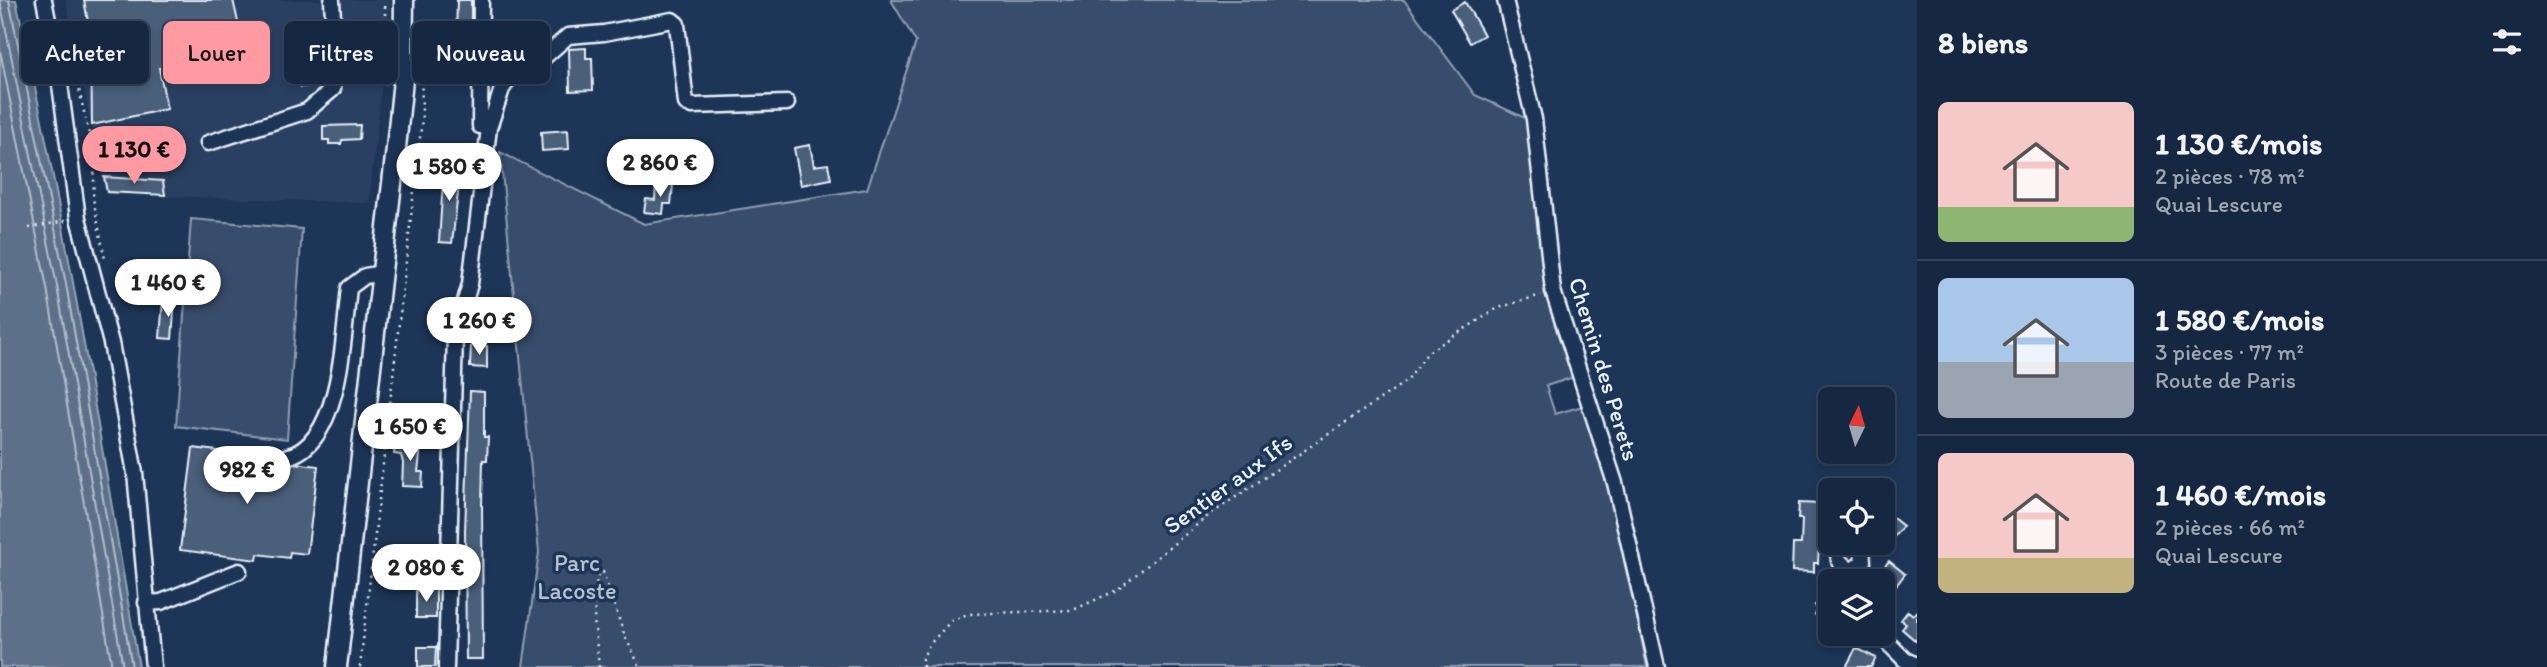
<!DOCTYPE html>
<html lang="fr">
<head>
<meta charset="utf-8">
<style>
	:root { --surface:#162841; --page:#1f3048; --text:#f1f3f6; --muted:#9ea6b1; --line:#35445a; --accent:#ff9aa2 }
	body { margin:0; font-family:Itim,sans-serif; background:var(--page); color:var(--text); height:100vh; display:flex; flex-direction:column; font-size:26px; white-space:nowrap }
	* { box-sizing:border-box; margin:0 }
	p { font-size:23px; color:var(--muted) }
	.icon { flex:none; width:38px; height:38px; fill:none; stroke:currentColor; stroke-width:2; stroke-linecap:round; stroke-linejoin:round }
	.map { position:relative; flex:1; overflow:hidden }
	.panel { display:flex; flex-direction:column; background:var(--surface); width:630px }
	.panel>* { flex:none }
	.top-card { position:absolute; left:21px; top:21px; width:665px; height:63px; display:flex; gap:14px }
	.needle { width:46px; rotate:5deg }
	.buttons { position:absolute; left:1818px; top:387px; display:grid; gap:14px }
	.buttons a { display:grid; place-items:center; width:77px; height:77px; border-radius:10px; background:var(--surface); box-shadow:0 4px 10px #0003,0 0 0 2px var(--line); font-size:35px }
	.price { position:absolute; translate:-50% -60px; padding:0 16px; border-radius:24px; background:#fff; color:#222; font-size:23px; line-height:46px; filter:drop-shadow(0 2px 4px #0008) }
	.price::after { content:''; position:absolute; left:50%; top:42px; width:21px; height:16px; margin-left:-10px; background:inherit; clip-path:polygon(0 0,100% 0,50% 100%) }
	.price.on { background:var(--accent); color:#111 }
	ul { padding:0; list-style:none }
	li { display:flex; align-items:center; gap:21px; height:175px; padding:0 21px }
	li+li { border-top:2px solid var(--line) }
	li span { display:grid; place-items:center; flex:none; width:196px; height:140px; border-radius:10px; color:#555 }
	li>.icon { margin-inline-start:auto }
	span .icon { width:84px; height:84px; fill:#fffc; stroke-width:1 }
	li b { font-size:30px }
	h2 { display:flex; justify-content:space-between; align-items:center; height:84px; padding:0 21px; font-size:30px }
	.tag { padding:0 24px; border-radius:10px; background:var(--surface); box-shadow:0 4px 10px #0003,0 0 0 2px var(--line); font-size:24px; line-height:63px }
	.tag.on { background:var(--accent); color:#111 }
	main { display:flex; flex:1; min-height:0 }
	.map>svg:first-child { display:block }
	.built { fill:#2a4162 }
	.green { fill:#374d6c; stroke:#909fb2; stroke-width:2 }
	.water { fill:#5d7089; stroke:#95a4b5; stroke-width:2 }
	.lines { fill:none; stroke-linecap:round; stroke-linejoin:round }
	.shore { stroke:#b0bdcc; stroke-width:2 }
	.building { fill:#495e7a; stroke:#e8f1f8; stroke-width:2 }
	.minor-casing { stroke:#e8f1f8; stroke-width:19 }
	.major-casing { stroke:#e8f1f8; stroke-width:23 }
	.path { stroke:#e8f1f8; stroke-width:2.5; stroke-dasharray:2 5; stroke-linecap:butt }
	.minor { stroke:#1d3557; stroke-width:14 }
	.major { stroke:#1d3557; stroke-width:18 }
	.labels { text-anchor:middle; stroke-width:7; stroke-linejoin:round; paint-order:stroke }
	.street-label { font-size:24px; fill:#e8f1f8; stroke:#1d3557 }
	.park-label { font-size:24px; fill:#b3c0ce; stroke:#1d3557 }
</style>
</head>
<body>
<main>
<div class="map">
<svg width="1917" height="667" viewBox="0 0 1917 667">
	<rect width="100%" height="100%" fill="#1d3557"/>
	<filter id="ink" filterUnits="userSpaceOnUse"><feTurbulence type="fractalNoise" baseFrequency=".0143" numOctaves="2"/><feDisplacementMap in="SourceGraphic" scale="14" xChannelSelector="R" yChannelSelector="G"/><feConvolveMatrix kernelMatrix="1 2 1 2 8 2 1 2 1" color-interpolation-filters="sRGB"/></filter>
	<g filter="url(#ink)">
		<!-- built -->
		<path class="built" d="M66 0H391L369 203 105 194Z"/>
		<!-- green -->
		<path class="green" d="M891 0H1404L1475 95 1536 123 1554 290 1577 376 1546 386 1555 414 1586 405 1612 492 1647 667H523L539 552 500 152 644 224 867 189 916 42Z
			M191 219 302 229 287 439 176 426Z"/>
		<!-- water -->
		<path class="water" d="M0 0H16C66 220 101 444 139 667H0Z"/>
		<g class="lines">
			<!-- shore -->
			<path class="shore" d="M0 0 57 286 123 667
				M9 0 66 284 132 667
				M0 50 47 288 112 667"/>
		</g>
		<!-- building -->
		<path class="building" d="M84 0H233L239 26 220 30 225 54 159 68 167 109 92 125 91 38Z
			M457 0H471V77L451 76 453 38H456Z
			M1465 2 1484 35 1470 43 1451 10Z
			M315 20 323 84 301 87 294 23Z
			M516 25 528 36 490 77V54Z
			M586 48V58H592L593 90 570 91 569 49Z
			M360 125 359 139 342 140 341 144H329V140H323V126Z
			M568 130 569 149 542 151 541 132Z
			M810 145 814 166 828 164 831 179 801 185 794 148Z
			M444 166 461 168 452 243 439 242Z
			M104 177 163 181 165 195 107 192Z
			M656 183 673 185 671 204H664L663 214 644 212 646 199 655 200Z
			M163 298 175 299 172 339 160 338Z
			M471 345 487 346V368L470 367Z
			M470 391 484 392V437H488L487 460H483L482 505 483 659H466L465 531Z
			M403 440 421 446 418 472H423L422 487 402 486 403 463 401 455 394 454 395 441Z
			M193 448 267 457 269 464 274 467 294 463 318 466 307 554 290 552 289 558 258 554 257 560 180 550Z
			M1799 503 1821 504 1818 563H1814V572L1792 571 1793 544H1801L1802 519H1798Z
			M1883 510 1903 526 1883 550Z
			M1889 561 1905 574 1895 587 1892 584 1883 595V581H1873Z
			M416 589H436V618H416Z
			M1830 598V636L1815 614 1818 611 1815 605Z
			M1908 611 1913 615 1917 611V642L1902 629 1906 624 1901 620Z
			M418 647H436L435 667H418Z
			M1856 648 1876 658 1871 667H1846Z"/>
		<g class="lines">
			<!-- minor casing -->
			<g class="minor-casing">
				<path id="minor" d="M44 0 58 70 78 218 111 343 135 473 153 667
					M481 0 480 126 489 128 502 89 515 71 541 60 568 36 604 33 672 20 677 24 686 103 692 106 787 103
					M1505 0 1534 119 1553 291 1615 483 1657 667
					M208 143 307 111 333 89 335 56 332 0
					M276 458C342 458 343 334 349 288L365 276 382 273
					M1836 542 1839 561 1851 571
					M1851 571 1863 562 1862 548 1856 542
					M146 603 161 602 239 571
					M1879 634 1905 660 1917 665
					M446 667 455 335 470 284 489 128"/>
			</g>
			<!-- major casing -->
			<g class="major-casing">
				<path id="major" d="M337 667 396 148 403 80 404 0"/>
			</g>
			<!-- path -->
			<path class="path" d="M64 22 95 161 93 198 105 259
				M385 85V1
				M29 228 65 221
				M360 667 422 120 421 38
				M599 667 594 619 597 577 603 572 624 634 640 667
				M923 667 922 659 929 645 951 621 968 614 1073 610 1117 590 1208 516 1408 380 1428 352 1498 308 1541 295"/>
			<!-- minor -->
			<use href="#minor" class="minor"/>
			<!-- major -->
			<use href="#major" class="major"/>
		</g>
	</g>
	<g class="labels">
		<!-- street labels -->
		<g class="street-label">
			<text transform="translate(1604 369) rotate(73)" y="8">Chemin des Perets</text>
			<text transform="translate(1228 484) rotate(-36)" y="8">Sentier aux Ifs</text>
		</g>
		<!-- park labels -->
		<g class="park-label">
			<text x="577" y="571">Parc<tspan x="577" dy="28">Lacoste</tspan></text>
		</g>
	</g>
</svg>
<div class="buttons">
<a><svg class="needle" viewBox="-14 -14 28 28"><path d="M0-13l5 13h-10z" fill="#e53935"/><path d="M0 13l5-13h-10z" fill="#9ea6b1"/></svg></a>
<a><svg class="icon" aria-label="locate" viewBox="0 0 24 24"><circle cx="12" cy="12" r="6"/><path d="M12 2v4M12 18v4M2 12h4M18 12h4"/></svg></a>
<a><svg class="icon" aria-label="layers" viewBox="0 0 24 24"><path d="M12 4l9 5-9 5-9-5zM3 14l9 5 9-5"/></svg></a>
</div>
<b class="price on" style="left:134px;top:186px">1 130 €</b>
<b class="price" style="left:660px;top:199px">2 860 €</b>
<b class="price" style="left:449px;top:203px">1 580 €</b>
<b class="price" style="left:168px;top:319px">1 460 €</b>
<b class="price" style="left:479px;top:357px">1 260 €</b>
<b class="price" style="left:410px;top:463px">1 650 €</b>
<b class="price" style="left:247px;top:506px">982 €</b>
<b class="price" style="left:426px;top:604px">2 080 €</b>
<div class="top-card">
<a class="tag">Acheter</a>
<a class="tag on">Louer</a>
<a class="tag">Filtres</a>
<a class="tag">Nouveau</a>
</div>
</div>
<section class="panel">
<h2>8 biens<svg class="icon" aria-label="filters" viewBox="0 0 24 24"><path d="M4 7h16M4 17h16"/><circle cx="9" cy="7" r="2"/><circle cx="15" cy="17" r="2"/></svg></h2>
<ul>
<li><span style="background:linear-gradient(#f6c9c9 75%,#8fb573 0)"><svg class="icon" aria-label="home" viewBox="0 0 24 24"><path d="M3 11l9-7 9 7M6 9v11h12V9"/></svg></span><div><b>1 130 €/mois</b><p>2 pièces · 78 m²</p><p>Quai Lescure</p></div></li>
<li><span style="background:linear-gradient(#a9c7e8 60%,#9aa5b1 0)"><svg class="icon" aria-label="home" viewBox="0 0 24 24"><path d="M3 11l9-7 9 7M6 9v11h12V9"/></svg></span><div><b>1 580 €/mois</b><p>3 pièces · 77 m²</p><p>Route de Paris</p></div></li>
<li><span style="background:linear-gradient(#f6c9c9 75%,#c2b280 0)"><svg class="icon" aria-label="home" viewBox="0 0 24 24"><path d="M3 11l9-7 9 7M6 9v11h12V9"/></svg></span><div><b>1 460 €/mois</b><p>2 pièces · 66 m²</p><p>Quai Lescure</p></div></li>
</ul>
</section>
</main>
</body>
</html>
